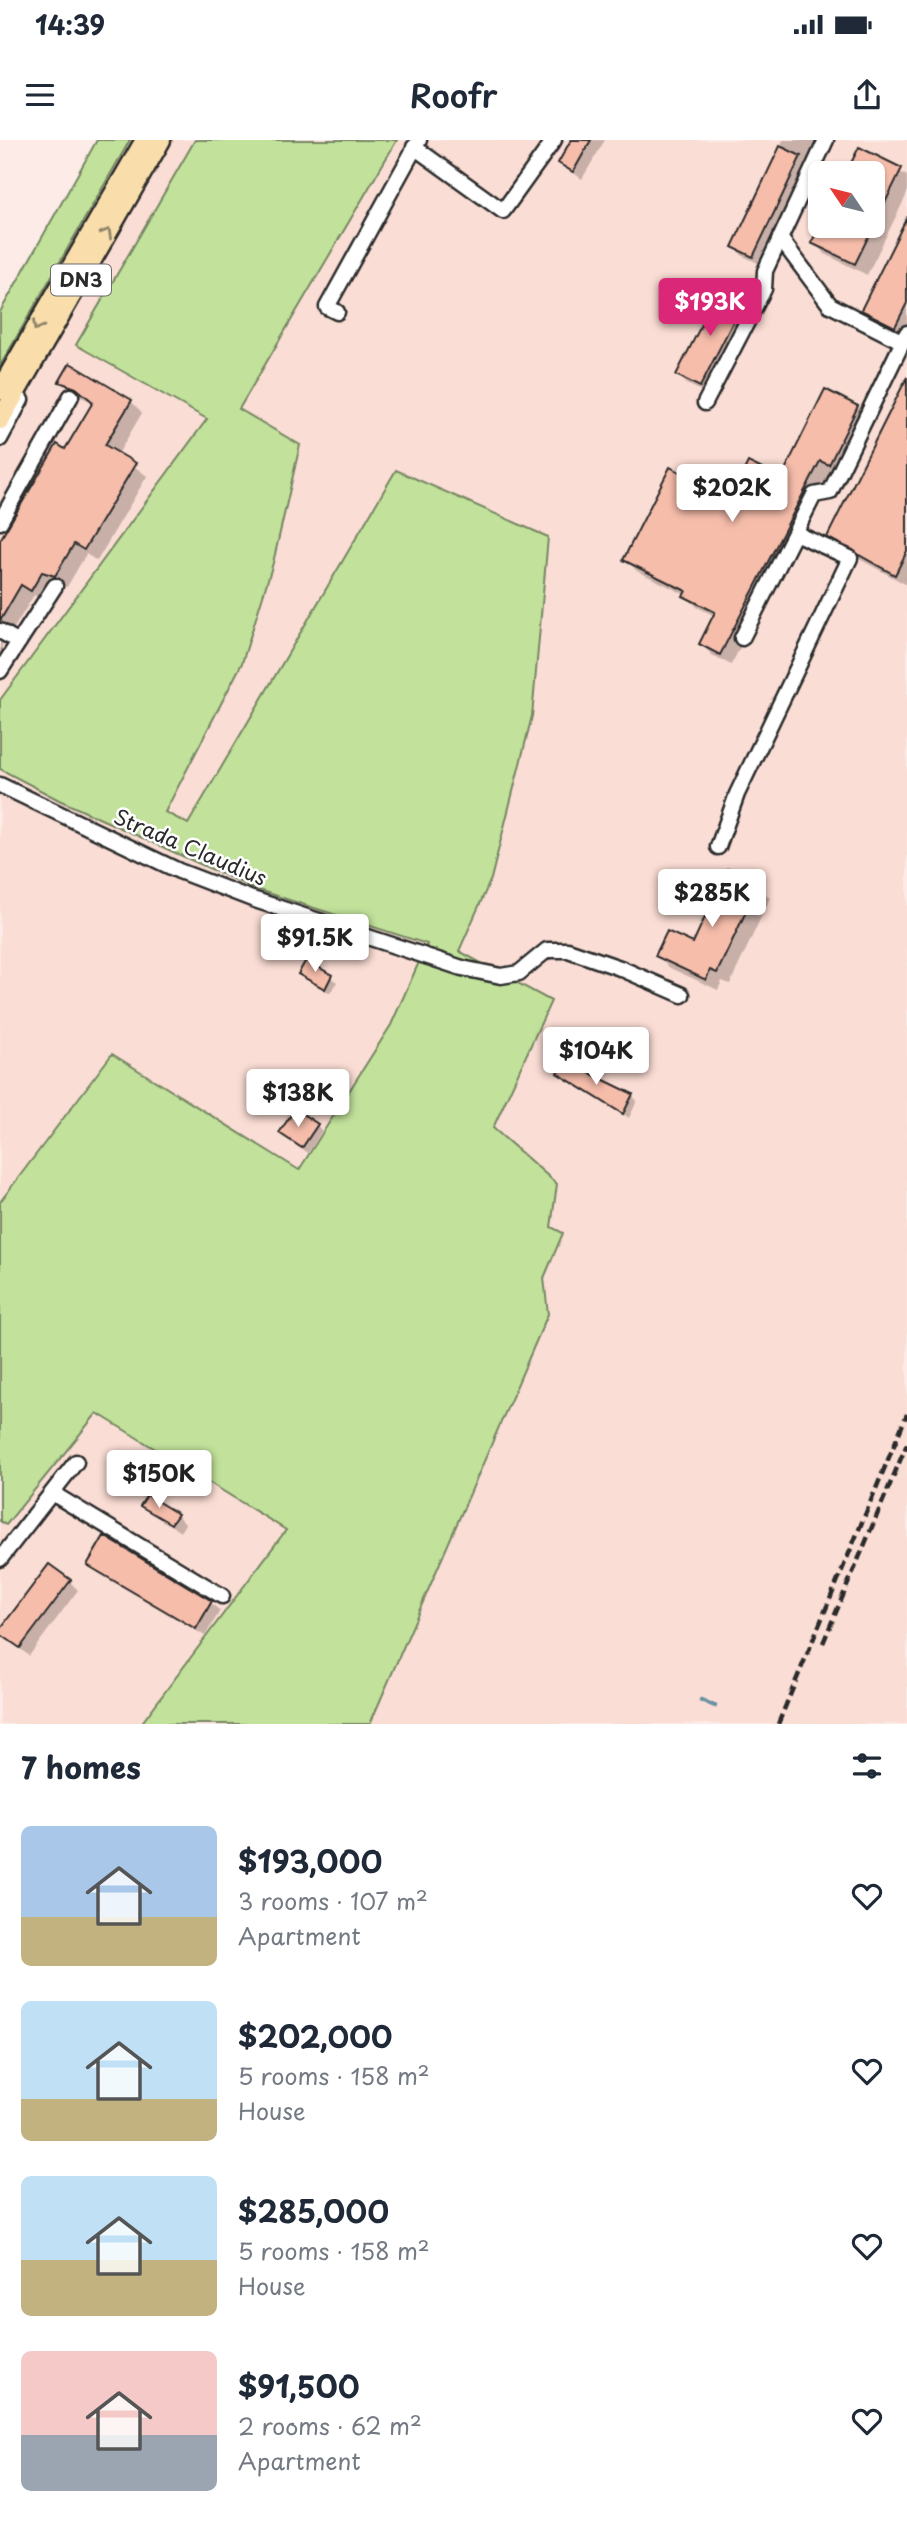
<!DOCTYPE html>
<html lang="en">
<head>
<meta charset="utf-8">
<style>
	:root { --surface:#fff; --page:#f6f6f7; --text:#1f2937; --muted:#747a83; --accent:#db2777 }
	body { margin:0; font-family:"Playpen Sans",sans-serif; background:var(--page); color:var(--text); height:100vh; display:flex; flex-direction:column; font-size:26px; white-space:nowrap }
	* { box-sizing:border-box; margin:0 }
	p { font-size:23px; color:var(--muted) }
	.icon { flex:none; width:38px; height:38px; fill:none; stroke:currentColor; stroke-width:2; stroke-linecap:round; stroke-linejoin:round }
	.map { position:relative; height:1584px; overflow:hidden }
	.sheet { display:flex; flex-direction:column; background:var(--surface); flex:1 }
	.sheet>* { flex:none }
	.needle { width:46px; rotate:305deg }
	.buttons { position:absolute; left:808px; top:21px; display:grid; gap:14px }
	.buttons a { display:grid; place-items:center; width:77px; height:77px; border-radius:10px; background:var(--surface); box-shadow:0 2px 5px #0004; font-size:35px }
	.price { position:absolute; translate:-50% -60px; padding:0 16px; border-radius:7px; background:#fff; color:#222; font-size:23px; line-height:46px; filter:drop-shadow(0 2px 4px #0008) }
	.price::after { content:''; position:absolute; left:50%; top:42px; width:21px; height:16px; margin-left:-10px; background:inherit; clip-path:polygon(0 0,100% 0,50% 100%) }
	.price.current { background:var(--accent); color:#fff }
	ul { padding:0; list-style:none }
	li { display:flex; align-items:center; gap:21px; height:175px; padding:0 21px }
	li span { display:grid; place-items:center; flex:none; width:196px; height:140px; border-radius:10px; color:#555 }
	li>.icon { margin-inline-start:auto }
	span .icon { width:84px; height:84px; fill:#fffc; stroke-width:1 }
	li b { font-size:30px }
	h2 { display:flex; justify-content:space-between; align-items:center; height:84px; padding:0 21px; font-size:30px }
	.status { display:flex; justify-content:space-between; align-items:center; height:49px; padding:0 35px; background:var(--surface); direction:ltr }
	.status svg { height:19px; fill:currentColor }
	header { display:flex; justify-content:space-between; align-items:center; height:91px; padding:0 21px; background:var(--surface); font-size:32px; font-weight:600 }
	.map>svg:first-child { display:block }
	.built { fill:#faddd4; fill-rule:evenodd }
	.green { fill:#c2e29b; stroke:#768663; stroke-width:2 }
	.shadow { fill:#0003 }
	.lines { fill:none; stroke-linecap:round; stroke-linejoin:round }
	.stream { stroke:#6b92a5; stroke-width:4.5 }
	.building { fill:#f6bdab; stroke:#2b2b2b; stroke-width:2 }
	.minor-casing { stroke:#2b2b2b; stroke-width:19 }
	.major-casing { stroke:#2b2b2b; stroke-width:23 }
	.minor { stroke:#fff; stroke-width:14 }
	.major { stroke:#f9deab; stroke-width:18 }
	.rail { stroke:#2b2b2b; stroke-width:4.5; stroke-dasharray:10 5; stroke-linecap:butt }
	.oneway { stroke:#92846b }
	.labels { text-anchor:middle; stroke-width:5; stroke-linejoin:round; paint-order:stroke }
	.shield { fill:#fff; stroke:#6b6b6b; stroke-width:2 }
	.shield-label { font-size:19px; font-weight:bold; fill:#2b2b2b }
	.street-label { font-size:21px; fill:#2b2b2b; stroke:#fff }
</style>
</head>
<body>
<div class="status"><b>14:39</b><svg viewBox="0 0 49 12"><path d="M0 12V9h3v3zM5 12V6h3v6zM10 12V3h3v9zM15 12V0h3v12zM26 1h20v11H26zM47 4h2v5h-2z"/></svg></div>
<header><svg class="icon" aria-label="menu" viewBox="0 0 24 24"><path d="M4 6h16M4 12h16M4 18h16"/></svg>Roofr<svg class="icon" aria-label="share" viewBox="0 0 24 24"><path d="M12 15V3M7 8l5-5 5 5M5 13v7h14v-7"/></svg></header>
<div class="map">
<svg width="907" height="1584" viewBox="0 0 907 1584">
	<rect width="100%" height="100%" fill="#fcebe6"/>
	<filter id="ink" filterUnits="userSpaceOnUse"><feTurbulence type="fractalNoise" baseFrequency=".0143" numOctaves="2"/><feDisplacementMap in="SourceGraphic" scale="14" xChannelSelector="R" yChannelSelector="G"/><feConvolveMatrix kernelMatrix="1 2 1 2 8 2 1 2 1" color-interpolation-filters="sRGB"/></filter>
	<g filter="url(#ink)">
		<!-- built -->
		<path class="built" d="M130 0H907V1584H0V629L59 660 255 749 396 330 187 685 165 672 242 523 207 279 0 560V227ZM821 33H873V86H821Z"/>
		<!-- green -->
		<path class="green" d="M97 0H130L0 226V172Z
			M195 0H397L239 269 300 305 273 423 242 523 165 672 188 684 396 330 548 397 532 576 491 739 459 811 551 861 493 988 557 1044 551 1087 563 1093 544 1138 548 1174 370 1584H141L286 1390 97 1273 6 1385 0 1381V1062L112 914 299 1030 391 885 427 804 255 749 59 660 0 629V560L207 279 76 205Z"/>
		<!-- shadow -->
		<path class="shadow" d="M573 0H605L582 39 560 23Z
			M783 0H819L762 125 743 116 734 107Z
			M860 9 907 36V54L867 135 825 114 813 102 822 86H873V33H848Z
			M907 81V198L875 181 863 169Z
			M742 163 751 172 709 255 687 244 678 235Z
			M61 241 131 261 142 273 118 314 147 336 97 421 86 414 67 447 54 443 43 461 34 455 11 493 2 499V508L8 514 0 528V403L65 312 94 263 73 253Z
			M907 241V445L841 409 829 397Z
			M857 267 868 278 840 335 831 331 731 525 712 515 701 504 715 476 697 467 686 455 637 431 625 419 732 360 781 340Z
			M758 746 770 758 730 844 722 841 718 850 670 828 658 816 694 805Z
			M307 822 337 842 330 853 300 834Z
			M559 932 632 955 637 961 629 978Z
			M317 985 322 991 308 1013 281 993Z
			M143 1365 177 1375 185 1384 180 1392Z
			M90 1424 211 1463 220 1471 205 1496 98 1433Z
			M69 1441 78 1450 29 1516 0 1492Z"/>
		<g class="lines">
			<!-- stream -->
			<path class="stream" d="M701 1560 715 1566"/>
		</g>
		<!-- building -->
		<path class="building" d="M571 0H591L573 32 558 23Z
			M780 6 801 16 753 117 732 107Z
			M859 7 902 28 855 124 811 103 820 86H873V33H846Z
			M907 77V163L895 187 861 170Z
			M719 150 743 162 700 247 676 235Z
			M70 223 132 260 105 305 136 323 84 410 74 404 55 436 42 432 31 451 21 445 0 481V400L57 304 65 309 93 262 76 248 59 242Z
			M907 237V411L895 435 827 397Z
			M825 249 858 266 829 325 820 321 720 515 699 504 715 472 683 456 686 451 623 420 670 327 731 357 748 322 781 338Z
			M727 729 759 744 717 833 710 830 706 840 655 816 667 791 693 803Z
			M306 820 332 835 325 849 298 834Z
			M563 920 633 954 623 974 557 933Z
			M295 969 318 984 302 1008 279 993Z
			M147 1355 178 1374 171 1384 140 1366Z
			M104 1396 212 1461 196 1489 87 1425Z
			M49 1424 71 1440 20 1508 0 1494V1489Z"/>
		<g class="lines">
			<!-- minor casing -->
			<g class="minor-casing">
				<path id="minor" d="M414 7 503 71 554 0
					M780 98 830 165 903 202
					M337 172 327 167 419 0
					M705 263 764 149 765 131 826 0
					M0 299 21 260
					M0 382 71 256
					M0 491 19 502
					M742 498 814 355 830 352 907 193
					M0 531 55 446
					M0 645 179 731 252 759 462 828 501 836 519 833 547 810H568L620 828 682 855
					M718 707 737 654 850 418 795 393
					M52 1353 222 1456
					M0 1419 76 1322"/>
			</g>
			<!-- major casing -->
			<g class="major-casing">
				<path id="major" d="M0 250 145 0
					M0 280 161 0"/>
			</g>
			<!-- minor -->
			<use href="#minor" class="minor"/>
			<!-- major -->
			<use href="#major" class="major"/>
			<!-- rail -->
			<path class="rail" d="M823 1503 907 1304
				M778 1584 907 1274"/>
		</g>
		<!-- one-way arrows -->
		<defs><path id="oneway-chevron" d="M-2-3.5L2.5 0L-2 3.5" fill="none" stroke-width="1.6" stroke-linecap="round" stroke-linejoin="round" transform="scale(1.75)"/></defs>
		<g class="oneway">
			<use href="#oneway-chevron" transform="translate(107 93) rotate(-60)"/>
			<use href="#oneway-chevron" transform="translate(37 186) rotate(120)"/>
		</g>
	</g>
	<g class="labels">
		<!-- shield labels -->
		<rect class="shield" x="51" y="124.5" width="60" height="31" rx="5"/>
		<g class="shield-label">
			<text x="81" y="147">DN3</text>
		</g>
		<!-- street labels -->
		<g class="street-label">
			<text transform="translate(190 708) rotate(23)" y="7">Strada Claudius</text>
		</g>
	</g>
</svg>
<div class="buttons">
<a><svg class="needle" viewBox="-14 -14 28 28"><path d="M0-13l5 13h-10z" fill="#e53935"/><path d="M0 13l5-13h-10z" fill="#747a83"/></svg></a>
</div>
<b class="price current" style="left:710px;top:198px">$193K</b>
<b class="price" style="left:732px;top:384px">$202K</b>
<b class="price" style="left:712px;top:789px">$285K</b>
<b class="price" style="left:315px;top:834px">$91.5K</b>
<b class="price" style="left:596px;top:947px">$104K</b>
<b class="price" style="left:298px;top:989px">$138K</b>
<b class="price" style="left:159px;top:1370px">$150K</b>
</div>
<section class="sheet">
<h2>7 homes<svg class="icon" aria-label="filters" viewBox="0 0 24 24"><path d="M4 7h16M4 17h16"/><circle cx="9" cy="7" r="2"/><circle cx="15" cy="17" r="2"/></svg></h2>
<ul>
<li><span style="background:linear-gradient(#a9c7e8 65%,#c2b280 0)"><svg class="icon" aria-label="home" viewBox="0 0 24 24"><path d="M3 11l9-7 9 7M6 9v11h12V9"/></svg></span><div><b>$193,000</b><p>3 rooms · 107 m²</p><p>Apartment</p></div><svg class="icon" aria-label="heart" viewBox="0 0 24 24"><path d="M12 20l-8-8c-3-5 5-10 8-4 3-6 11-1 8 4z"/></svg></li>
<li><span style="background:linear-gradient(#bfe0f5 70%,#c2b280 0)"><svg class="icon" aria-label="home" viewBox="0 0 24 24"><path d="M3 11l9-7 9 7M6 9v11h12V9"/></svg></span><div><b>$202,000</b><p>5 rooms · 158 m²</p><p>House</p></div><svg class="icon" aria-label="heart" viewBox="0 0 24 24"><path d="M12 20l-8-8c-3-5 5-10 8-4 3-6 11-1 8 4z"/></svg></li>
<li><span style="background:linear-gradient(#bfe0f5 60%,#c2b280 0)"><svg class="icon" aria-label="home" viewBox="0 0 24 24"><path d="M3 11l9-7 9 7M6 9v11h12V9"/></svg></span><div><b>$285,000</b><p>5 rooms · 158 m²</p><p>House</p></div><svg class="icon" aria-label="heart" viewBox="0 0 24 24"><path d="M12 20l-8-8c-3-5 5-10 8-4 3-6 11-1 8 4z"/></svg></li>
<li><span style="background:linear-gradient(#f6c9c9 60%,#9aa5b1 0)"><svg class="icon" aria-label="home" viewBox="0 0 24 24"><path d="M3 11l9-7 9 7M6 9v11h12V9"/></svg></span><div><b>$91,500</b><p>2 rooms · 62 m²</p><p>Apartment</p></div><svg class="icon" aria-label="heart" viewBox="0 0 24 24"><path d="M12 20l-8-8c-3-5 5-10 8-4 3-6 11-1 8 4z"/></svg></li>
</ul>
</section>
</body>
</html>
